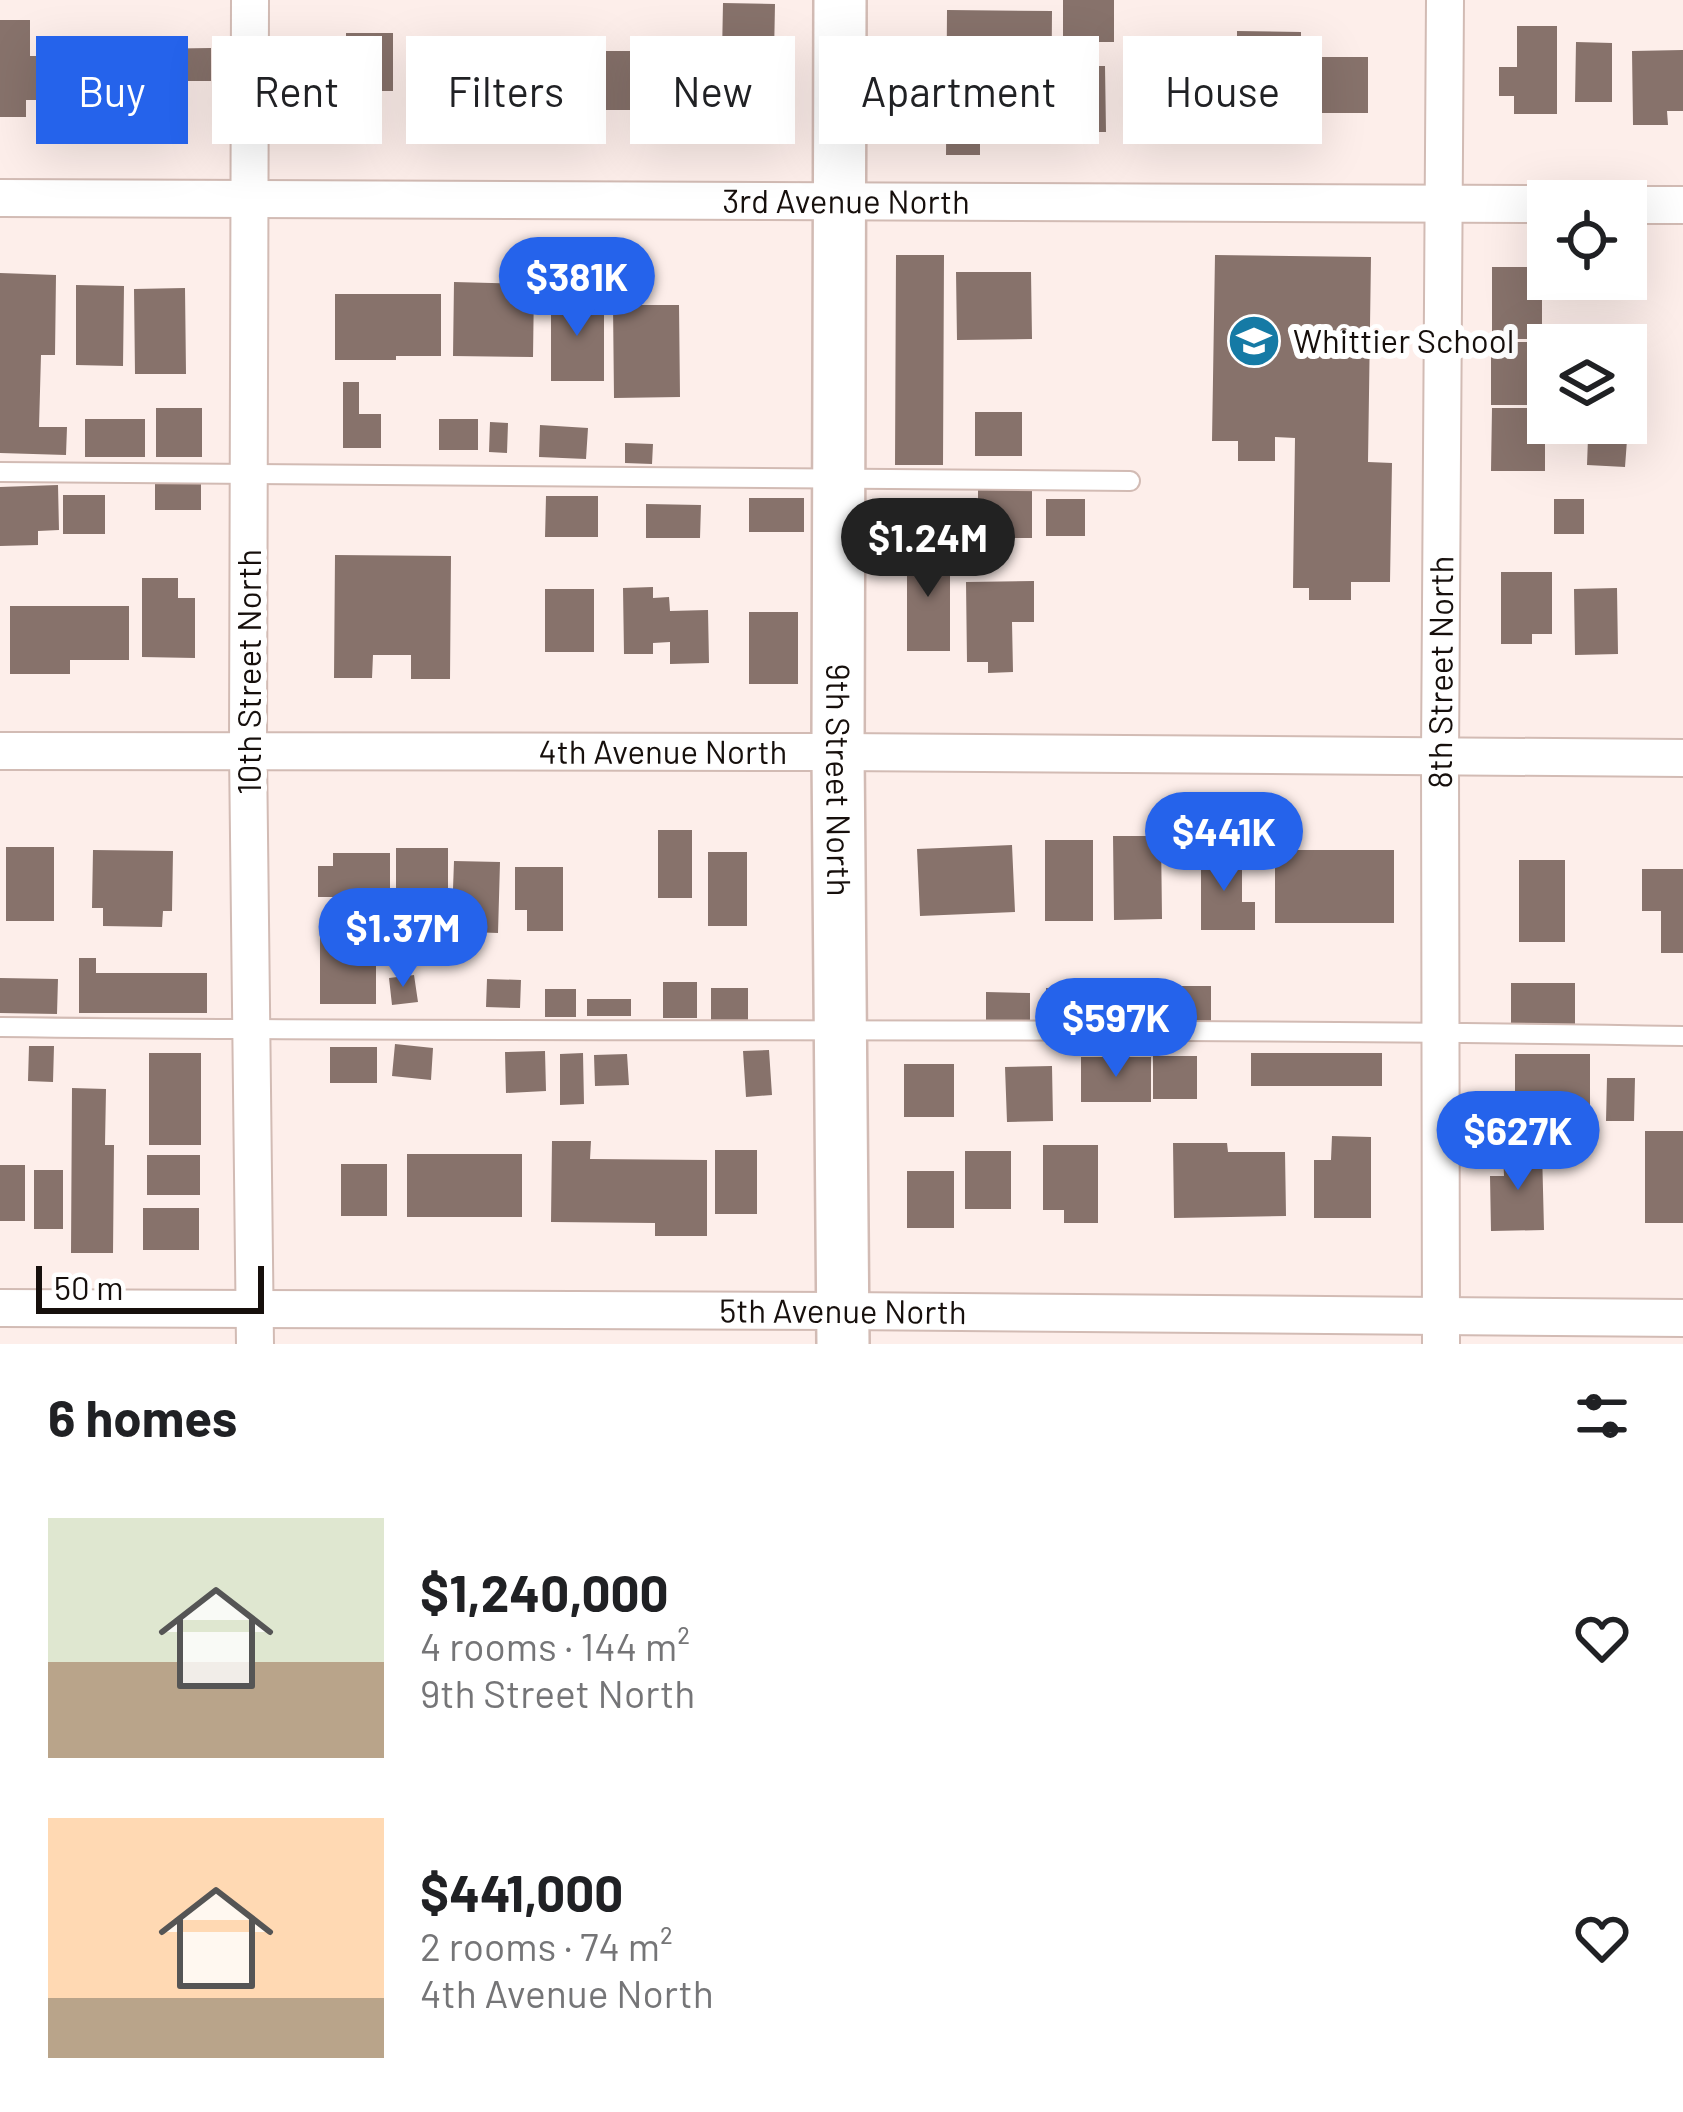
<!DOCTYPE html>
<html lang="en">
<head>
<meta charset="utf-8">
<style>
	:root { --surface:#fff; --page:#f6f6f6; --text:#202124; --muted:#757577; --accent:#2563eb }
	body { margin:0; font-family:Barlow,sans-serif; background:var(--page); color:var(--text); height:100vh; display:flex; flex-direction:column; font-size:45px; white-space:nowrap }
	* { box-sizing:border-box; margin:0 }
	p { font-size:39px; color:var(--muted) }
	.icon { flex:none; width:66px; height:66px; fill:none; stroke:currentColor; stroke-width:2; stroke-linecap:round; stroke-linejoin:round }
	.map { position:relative; height:1344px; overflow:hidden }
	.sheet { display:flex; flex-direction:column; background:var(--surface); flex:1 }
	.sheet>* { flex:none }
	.top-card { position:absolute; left:36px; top:36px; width:1611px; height:108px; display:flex; gap:24px }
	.fabs { position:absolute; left:1527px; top:180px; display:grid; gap:24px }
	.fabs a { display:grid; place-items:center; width:120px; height:120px; border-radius:0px; background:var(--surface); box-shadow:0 12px 48px #0002; font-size:60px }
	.scale { position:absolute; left:36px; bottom:30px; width:228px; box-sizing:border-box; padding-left:12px; border:6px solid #160f0c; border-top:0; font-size:33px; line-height:42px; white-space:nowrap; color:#160f0c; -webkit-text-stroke:9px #fff; paint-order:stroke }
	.price { position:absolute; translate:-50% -102px; padding:0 27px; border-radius:42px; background:var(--accent); color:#fff; font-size:39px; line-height:78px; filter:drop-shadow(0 3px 6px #0008) }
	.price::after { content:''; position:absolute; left:50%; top:72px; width:36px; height:27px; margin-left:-18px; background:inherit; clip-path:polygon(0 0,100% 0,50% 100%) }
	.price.current { background:#222; color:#fff }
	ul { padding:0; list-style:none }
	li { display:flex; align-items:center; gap:36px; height:300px; padding:0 48px }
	li span { display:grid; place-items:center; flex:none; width:336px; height:240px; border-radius:0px; color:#555 }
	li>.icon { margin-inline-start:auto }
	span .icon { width:144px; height:144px; fill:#fffc; stroke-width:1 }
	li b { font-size:51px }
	h2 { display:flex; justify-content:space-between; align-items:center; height:144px; padding:0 48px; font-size:51px }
	.pill { padding:0 42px; border-radius:0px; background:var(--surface); box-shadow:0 12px 48px #0002; font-size:42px; line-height:108px }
	.pill.current { background:var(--accent); color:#fff }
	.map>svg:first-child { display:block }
	.building { fill:#87726b }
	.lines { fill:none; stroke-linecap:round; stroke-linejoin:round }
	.lane-casing { stroke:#d2bbb4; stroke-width:22 }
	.street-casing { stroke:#d2bbb4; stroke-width:40 }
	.secondary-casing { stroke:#d2bbb4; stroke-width:56 }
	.lane { stroke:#fff; stroke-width:18 }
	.street { stroke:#fff; stroke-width:36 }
	.secondary { stroke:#fff; stroke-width:51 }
	.labels { text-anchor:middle; stroke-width:12; stroke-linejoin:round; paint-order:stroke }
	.street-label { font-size:33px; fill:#160f0c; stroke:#fff }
	.poi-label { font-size:33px; fill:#160f0c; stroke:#fff; text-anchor:start }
</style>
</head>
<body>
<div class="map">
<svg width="1683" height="1344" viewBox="0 0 1683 1344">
	<rect width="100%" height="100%" fill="#fdeeea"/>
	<!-- building -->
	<path class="building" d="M1063 0H1114V42H1063Z
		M723 3 775 4 774 55 722 54Z
		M947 10 1052 11 1051 144 980 143V155H946Z
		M0 20H30V56H54V100H26V117H0Z
		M1517 26H1557V114H1514V96H1499V67H1517Z
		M1237 31 1301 32V122H1237Z
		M346 33H393V91H346Z
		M409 37 460 38 459 110 408 109Z
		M134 42 135 105H76V43Z
		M1576 42 1612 43V102H1575Z
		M528 46V118H485V47Z
		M211 48V81H184V104L144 105V49Z
		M1683 50V111H1667L1668 125H1633L1632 51Z
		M592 51H636V110H592Z
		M647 54H690V111H647Z
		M541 56 583 57 582 116 539 115Z
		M1322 57H1368V113H1322Z
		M695 63 736 64V122L694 121Z
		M1059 66H1105L1106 132H1060Z
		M896 255H944L943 465H895Z
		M1215 255 1371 257 1368 462 1392 463 1390 582H1351V600H1309V588H1293L1295 438 1275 437V461H1238V441H1212Z
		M1492 267H1542V339H1492Z
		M956 272H1031L1032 339 957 340Z
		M0 273 56 275 55 355H41L39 427H67L66 455 0 453Z
		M454 282 534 284 533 357 453 356Z
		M76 285 124 286 123 366 76 365Z
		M185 288 186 374H135L134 289Z
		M335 294H441V356H396V360H335Z
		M551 298H604V381H551Z
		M613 305H679L680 397 614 398Z
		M1491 342H1545V405H1491Z
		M343 382H359V414H381V448H343Z
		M156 408H202V457H156Z
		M1492 408H1545V471H1491Z
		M975 412H1022V456H975Z
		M85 419H145V457H85Z
		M439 419H478V450H439Z
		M490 422 508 423 507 453 489 452Z
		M540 425 588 428 586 459 539 457Z
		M1588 438 1627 440 1625 467 1587 465Z
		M625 443 653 444 652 464 625 463Z
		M155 483H201V510H155Z
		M58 485 59 530 38 531V545L0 546V487Z
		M978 490H1032V538H978Z
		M63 495H105V534H63Z
		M546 496H598V537H545Z
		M749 498H804V532H749Z
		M1046 499H1085V536H1046Z
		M1554 499H1584V534H1554Z
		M646 504 701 505 700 538H646Z
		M907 549H950V651H907Z
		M335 555 451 556 450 679H411V655H373L372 678H334Z
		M1501 572H1552V634H1532V644H1501Z
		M142 578H178V598H195V658L142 657Z
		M1034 581V622H1012L1013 672 988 673V662H967L966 582Z
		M653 587V598L669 597 670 611 708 610 709 663 670 664V642L653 643V654H624L623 588Z
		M1617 588 1618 654 1575 655 1574 589Z
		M545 589H594V652H545Z
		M10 606H129V660H70V674H10Z
		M749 612H798V684H749Z
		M658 830H692V898H658Z
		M1113 836H1161L1162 919 1114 920Z
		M1045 840H1093V921H1045Z
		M1012 845 1015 912 920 916 917 849Z
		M6 847H54V921H6Z
		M396 848H448V937H396Z
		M93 850 173 851 172 911H163L162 927 103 926V908H92Z
		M1275 850H1394V923H1275Z
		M708 852H747V926H708Z
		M333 853H390V897H318V866H333Z
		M1242 853V902H1255V930H1201V854Z
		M1519 860H1565V942H1519Z
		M454 861 500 862 498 933 469 932V917H452Z
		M515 867H563V931H527V910H515Z
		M1642 869H1683V953H1661V911H1642Z
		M320 935H376V1004H320Z
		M79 958H96V973H207V1013H79Z
		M414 975 418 1002 392 1005 389 978Z
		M0 978 58 979 57 1014 0 1013Z
		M487 979 521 980 520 1008 486 1007Z
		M663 982H697V1018H663Z
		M1104 982H1151V1019H1104Z
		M1511 983H1575V1025L1511 1026Z
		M1173 986H1211V1024H1173Z
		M711 988H748V1020H711Z
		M1046 988 1092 989 1091 1021H1046Z
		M545 989H576V1017H545Z
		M986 992 1030 993V1022H986Z
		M587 999H631V1016H587Z
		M395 1044 433 1048 431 1080 392 1076Z
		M29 1046H54L53 1082 28 1081Z
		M330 1047H377V1083H330Z
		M769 1050 772 1095 746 1097 743 1051Z
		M545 1051 546 1091 506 1093 505 1052Z
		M149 1053H201V1145H149Z
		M583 1053 584 1104 560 1105V1054Z
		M1251 1053H1382V1086H1251Z
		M627 1054 629 1085 595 1086 594 1055Z
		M1515 1054H1590V1105H1515Z
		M1153 1056H1197V1099H1153Z
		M1081 1057H1151V1102H1081Z
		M904 1064H954V1117H904Z
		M1052 1066 1053 1121 1007 1122 1005 1067Z
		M1607 1078H1635L1634 1121H1606Z
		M72 1088 106 1089 105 1145H114L113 1253H71Z
		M1645 1131H1683V1223H1645Z
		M1332 1136 1371 1137V1218H1314V1160H1331Z
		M552 1141H591L590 1159 707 1160V1236H655V1223L551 1222Z
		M1173 1143H1227L1228 1152H1285L1286 1216 1174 1218Z
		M1043 1145H1098V1223H1064V1210H1043Z
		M715 1150H757V1214H715Z
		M1542 1150 1544 1230 1491 1231 1490 1176H1504L1503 1151Z
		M965 1151H1011V1209H965Z
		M407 1154H522V1217H407Z
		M147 1155H200V1195H147Z
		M341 1164H387V1216H341Z
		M0 1165H25V1221H0Z
		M34 1170H63V1229H34Z
		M907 1171H954V1228H907Z
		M143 1208H199V1250H143Z"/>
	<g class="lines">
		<!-- lane casing -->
		<g class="lane-casing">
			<path id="lane" d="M0 472 1130 481
				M0 1027C561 1034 1122 1026 1683 1036"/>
		</g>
		<!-- street casing -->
		<g class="street-casing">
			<g id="street">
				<path d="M250 0 248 751 255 1344"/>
				<path id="s1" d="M0 198 1548 204"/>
				<path d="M1626 205H1683"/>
				<path id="s2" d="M0 751 838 752 1683 758"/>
				<path id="s3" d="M0 1308 843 1311 1683 1318"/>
				<path id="s4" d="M1441 1344 1440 756 1445 0"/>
			</g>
		</g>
		<!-- secondary casing -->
		<g class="secondary-casing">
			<g id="secondary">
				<path id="s5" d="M840 0 838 752 843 1344"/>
			</g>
		</g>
		<!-- lane -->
		<use href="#lane" class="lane"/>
		<!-- street -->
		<use href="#street" class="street"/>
		<!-- secondary -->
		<use href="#secondary" class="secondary"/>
	</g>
	<!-- icons -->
	<defs>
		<g id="school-disc" transform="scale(2.7)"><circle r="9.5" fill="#157aa5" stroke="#fff"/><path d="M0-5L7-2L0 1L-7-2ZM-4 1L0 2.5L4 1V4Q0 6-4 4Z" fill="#fff"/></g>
	</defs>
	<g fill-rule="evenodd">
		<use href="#school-disc" x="1254" y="341"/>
	</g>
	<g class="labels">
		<!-- street labels -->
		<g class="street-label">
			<text dy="12" stroke="none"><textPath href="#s1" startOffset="846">3rd Avenue North</textPath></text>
			<text transform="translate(249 672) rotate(-90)" y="12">10th Street North</text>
			<text dy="12" stroke="none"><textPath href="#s4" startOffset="672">8th Street North</textPath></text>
			<text dy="12" stroke="none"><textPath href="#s2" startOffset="663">4th Avenue North</textPath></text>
			<text dy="12" stroke="none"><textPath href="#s5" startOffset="780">9th Street North</textPath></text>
			<text dy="12" stroke="none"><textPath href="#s3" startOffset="843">5th Avenue North</textPath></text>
		</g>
		<!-- poi labels -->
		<g class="poi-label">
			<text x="1293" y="353">Whittier School</text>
		</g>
	</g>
</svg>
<div class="fabs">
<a><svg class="icon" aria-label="locate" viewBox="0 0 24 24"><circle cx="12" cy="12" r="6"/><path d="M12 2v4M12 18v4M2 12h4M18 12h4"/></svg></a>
<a><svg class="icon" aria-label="layers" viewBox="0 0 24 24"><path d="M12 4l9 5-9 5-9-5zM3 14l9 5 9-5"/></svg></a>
</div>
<div class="scale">50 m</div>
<b class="price" style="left:577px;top:339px">$381K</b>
<b class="price current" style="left:928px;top:600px">$1.24M</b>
<b class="price" style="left:1224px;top:894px">$441K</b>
<b class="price" style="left:403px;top:990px">$1.37M</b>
<b class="price" style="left:1116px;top:1080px">$597K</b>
<b class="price" style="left:1518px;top:1193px">$627K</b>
<div class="top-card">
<a class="pill current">Buy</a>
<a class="pill">Rent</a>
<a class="pill">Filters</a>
<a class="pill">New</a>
<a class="pill">Apartment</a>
<a class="pill">House</a>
</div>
</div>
<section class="sheet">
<h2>6 homes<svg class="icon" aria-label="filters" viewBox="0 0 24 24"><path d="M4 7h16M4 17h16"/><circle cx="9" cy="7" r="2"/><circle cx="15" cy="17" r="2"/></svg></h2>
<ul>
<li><span style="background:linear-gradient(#dfe7d0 60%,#b9a48a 0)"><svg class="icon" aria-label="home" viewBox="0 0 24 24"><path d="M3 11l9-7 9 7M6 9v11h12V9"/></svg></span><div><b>$1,240,000</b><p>4 rooms · 144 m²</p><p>9th Street North</p></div><svg class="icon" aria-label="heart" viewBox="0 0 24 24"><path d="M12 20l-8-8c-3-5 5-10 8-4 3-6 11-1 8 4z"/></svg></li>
<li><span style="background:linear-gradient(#ffd9b3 75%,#b9a48a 0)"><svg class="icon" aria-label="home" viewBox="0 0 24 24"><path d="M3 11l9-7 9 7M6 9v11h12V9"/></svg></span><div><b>$441,000</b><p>2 rooms · 74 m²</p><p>4th Avenue North</p></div><svg class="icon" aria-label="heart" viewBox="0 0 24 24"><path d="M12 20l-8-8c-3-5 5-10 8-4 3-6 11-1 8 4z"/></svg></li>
</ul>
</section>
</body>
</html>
